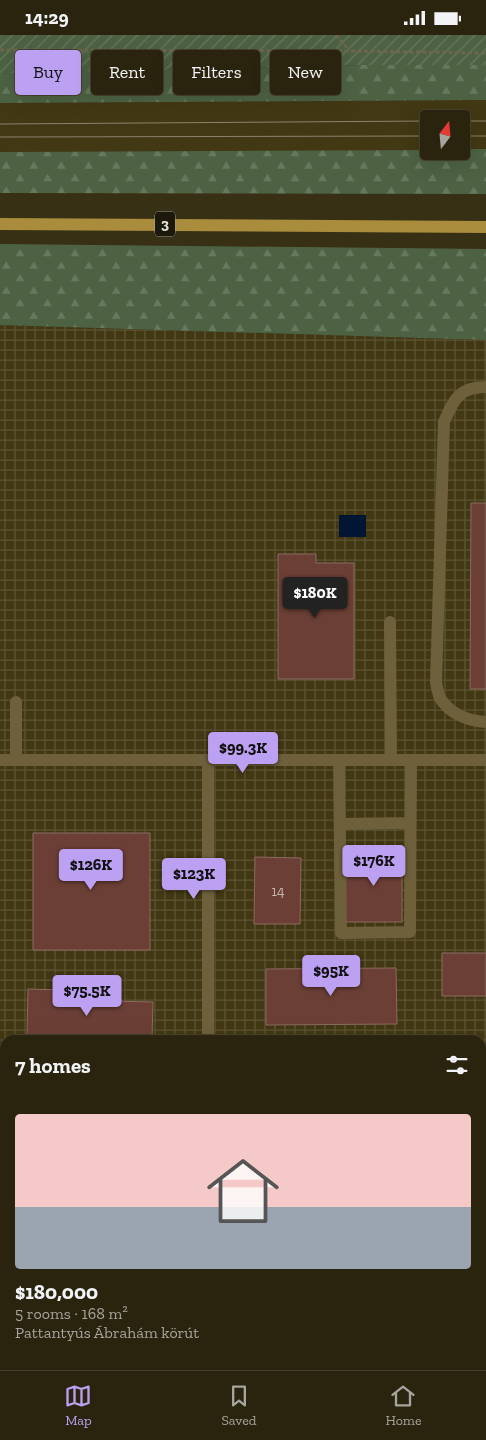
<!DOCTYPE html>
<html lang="en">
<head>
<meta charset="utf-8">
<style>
	:root { --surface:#2a240f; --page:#36301d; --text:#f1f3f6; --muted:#a5a49e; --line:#46412f; --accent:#bca0f2 }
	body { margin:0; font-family:"Zilla Slab",serif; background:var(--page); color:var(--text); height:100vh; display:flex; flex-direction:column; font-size:19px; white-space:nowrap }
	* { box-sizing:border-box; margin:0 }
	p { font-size:16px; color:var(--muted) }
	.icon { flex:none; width:28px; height:28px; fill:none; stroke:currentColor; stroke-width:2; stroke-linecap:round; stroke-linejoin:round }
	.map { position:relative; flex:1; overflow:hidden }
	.details { position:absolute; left:0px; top:1000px; width:486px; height:335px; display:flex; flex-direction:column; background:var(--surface); border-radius:15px 15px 0 0; box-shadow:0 5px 20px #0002,0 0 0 1px var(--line) }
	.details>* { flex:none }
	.guide { position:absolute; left:15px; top:15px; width:456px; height:45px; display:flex; gap:10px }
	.needle { width:32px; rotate:16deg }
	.controls { position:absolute; left:420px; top:75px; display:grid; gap:10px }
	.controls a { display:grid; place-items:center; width:50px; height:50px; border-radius:5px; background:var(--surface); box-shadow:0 5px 20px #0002,0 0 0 1px var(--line); font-size:25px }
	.price { position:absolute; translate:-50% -42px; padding:0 11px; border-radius:5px; background:var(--accent); color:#111; font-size:16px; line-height:32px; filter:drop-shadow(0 1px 2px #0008) }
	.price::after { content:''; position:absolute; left:50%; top:30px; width:15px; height:11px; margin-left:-8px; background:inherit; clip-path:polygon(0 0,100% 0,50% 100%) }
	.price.active { background:#222; color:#fff }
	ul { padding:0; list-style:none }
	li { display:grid; align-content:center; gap:10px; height:265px; padding:0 15px }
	li span { display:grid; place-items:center; height:155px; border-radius:5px; color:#555 }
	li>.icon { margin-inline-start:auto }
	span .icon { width:90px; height:90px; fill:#fffc; stroke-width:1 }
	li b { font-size:21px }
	h2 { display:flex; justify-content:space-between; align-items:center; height:60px; padding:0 15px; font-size:21px }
	.chip { padding:0 18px; border-radius:5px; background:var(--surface); box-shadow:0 5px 20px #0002,0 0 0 1px var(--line); font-size:18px; line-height:45px }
	.chip.active { background:var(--accent); color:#111 }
	.status { display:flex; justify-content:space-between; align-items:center; height:35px; padding:0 25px; background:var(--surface); direction:ltr }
	.status svg { height:14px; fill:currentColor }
	.menu { display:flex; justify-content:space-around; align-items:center; height:70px; border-top:1px solid var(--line); background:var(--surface); font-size:14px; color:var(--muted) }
	.menu a { display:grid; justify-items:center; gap:2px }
	.menu .active { color:var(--accent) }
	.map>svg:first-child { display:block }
	.built { fill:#423813 }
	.industrial { fill:url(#industrial-grid); fill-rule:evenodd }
	.forest { fill:url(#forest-firs) }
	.garden { fill:url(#garden-furrows) }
	.water { fill:#011633 }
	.building { fill:#6b3f35; stroke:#8c6a61 }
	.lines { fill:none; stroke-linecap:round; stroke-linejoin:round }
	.path { stroke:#6e674e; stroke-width:3; stroke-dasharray:4 2.5; stroke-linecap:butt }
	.minor { stroke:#6d603b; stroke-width:12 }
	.major { stroke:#a98d3c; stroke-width:12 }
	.tram { stroke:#8a846d; stroke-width:1 }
	.labels { text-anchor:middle; stroke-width:4; stroke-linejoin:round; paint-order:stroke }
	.number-label { font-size:14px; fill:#c6b8a8 }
	.shield { fill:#1c190c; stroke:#a8a494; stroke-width:1 }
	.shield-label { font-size:15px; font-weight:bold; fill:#e4e0cf }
</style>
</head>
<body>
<div class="status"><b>14:29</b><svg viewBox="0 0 49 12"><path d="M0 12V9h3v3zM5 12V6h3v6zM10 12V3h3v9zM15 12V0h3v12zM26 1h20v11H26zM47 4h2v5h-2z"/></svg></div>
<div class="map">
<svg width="486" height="1335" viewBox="0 0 486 1335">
	<defs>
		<pattern id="industrial-grid" width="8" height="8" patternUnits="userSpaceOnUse" patternTransform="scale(1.25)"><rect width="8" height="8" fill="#423813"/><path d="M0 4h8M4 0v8" fill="none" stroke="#5d5434"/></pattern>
		<pattern id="forest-firs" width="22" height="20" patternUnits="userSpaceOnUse" patternTransform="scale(1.25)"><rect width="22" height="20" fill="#4d6243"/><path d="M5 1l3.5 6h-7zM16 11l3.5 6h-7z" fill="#66785d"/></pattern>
		<pattern id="garden-furrows" width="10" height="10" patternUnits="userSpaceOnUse" patternTransform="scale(1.25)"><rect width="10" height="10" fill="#4d6243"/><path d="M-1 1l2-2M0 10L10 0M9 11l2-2" fill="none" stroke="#66785d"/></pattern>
	</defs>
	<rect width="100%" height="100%" fill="#383014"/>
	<!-- built -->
	<path class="built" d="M486 65V114H461V84H429V115L0 117V68Z"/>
	<!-- industrial -->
	<path class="industrial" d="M0 290 486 305V1335H0ZM5 1005H481V1330H5Z"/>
	<!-- forest -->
	<path class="forest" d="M362 30H486V65L0 68V39Z
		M461 114H486V159L0 158V117L429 115V116H461Z
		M0 209 486 214V305L0 290Z"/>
	<!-- garden -->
	<path class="garden" d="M0 0H486V30H362L0 39Z"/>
	<!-- water -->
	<path class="water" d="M339 480H366V502H339Z"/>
	<!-- building -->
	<path class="building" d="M471 468H486V654H470Z
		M278 519H316V528H354V644H278Z
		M33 798H150V915H33Z
		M346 816H402V887H345Z
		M255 822 301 823 300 889H254Z
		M442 918H486V961H442Z
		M396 933 397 989 266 990V934Z
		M28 954 63 955V965L153 967 152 1004 27 1001Z
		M481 1035H486V1105H481Z
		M26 1330H144V1335H26Z"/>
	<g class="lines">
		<!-- path -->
		<path class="path" d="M336 0 349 15
			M0 15 350 16 486 18"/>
		<!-- minor -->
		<path class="minor" d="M486 352C459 352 454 364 444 387L436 647C437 652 438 659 440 663 450 679 468 686 486 687
			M390 587 391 725
			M0 725H486
			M16 725V667
			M208 725V1005
			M339 725 341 898 410 897 411 725
			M340 789 410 788
			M208 1335V1330"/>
		<!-- major -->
		<path class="major" d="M0 189 486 192"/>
		<!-- tram -->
		<path class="tram" d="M461 86H486
			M0 89 429 86
			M461 101H486
			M0 102 429 101"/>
	</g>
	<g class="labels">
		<!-- number labels -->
		<g class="number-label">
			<text x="278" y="861">14</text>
		</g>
		<!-- shield labels -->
		<rect class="shield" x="155" y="176.5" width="20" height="25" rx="4"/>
		<g class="shield-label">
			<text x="165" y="194">3</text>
		</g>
	</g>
</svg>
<div class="controls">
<a><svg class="needle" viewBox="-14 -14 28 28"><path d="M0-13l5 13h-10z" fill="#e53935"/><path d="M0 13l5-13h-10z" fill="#a5a49e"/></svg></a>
</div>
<b class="price active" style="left:315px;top:584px">$180K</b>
<b class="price" style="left:243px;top:739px">$99.3K</b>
<b class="price" style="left:374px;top:852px">$176K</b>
<b class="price" style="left:91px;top:856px">$126K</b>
<b class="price" style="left:194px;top:865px">$123K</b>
<b class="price" style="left:331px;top:962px">$95K</b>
<b class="price" style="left:87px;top:982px">$75.5K</b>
<div class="guide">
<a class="chip active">Buy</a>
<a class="chip">Rent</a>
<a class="chip">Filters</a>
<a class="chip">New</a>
</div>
<section class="details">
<h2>7 homes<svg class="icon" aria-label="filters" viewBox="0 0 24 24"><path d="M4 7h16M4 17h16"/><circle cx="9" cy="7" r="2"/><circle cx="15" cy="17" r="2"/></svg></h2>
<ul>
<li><span style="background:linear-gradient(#f6c9c9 60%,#9aa5b1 0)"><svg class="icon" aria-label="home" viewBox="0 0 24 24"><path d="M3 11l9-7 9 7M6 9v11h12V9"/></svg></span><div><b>$180,000</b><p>5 rooms · 168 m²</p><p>Pattantyús Ábrahám körút</p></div></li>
</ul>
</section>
</div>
<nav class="menu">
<a class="active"><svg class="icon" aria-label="map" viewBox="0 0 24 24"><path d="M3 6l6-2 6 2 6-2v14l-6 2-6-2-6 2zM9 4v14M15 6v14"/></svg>Map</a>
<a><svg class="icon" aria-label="saved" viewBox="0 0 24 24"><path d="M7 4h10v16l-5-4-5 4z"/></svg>Saved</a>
<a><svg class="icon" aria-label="home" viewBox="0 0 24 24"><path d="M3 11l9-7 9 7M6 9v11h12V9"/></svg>Home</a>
</nav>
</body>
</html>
